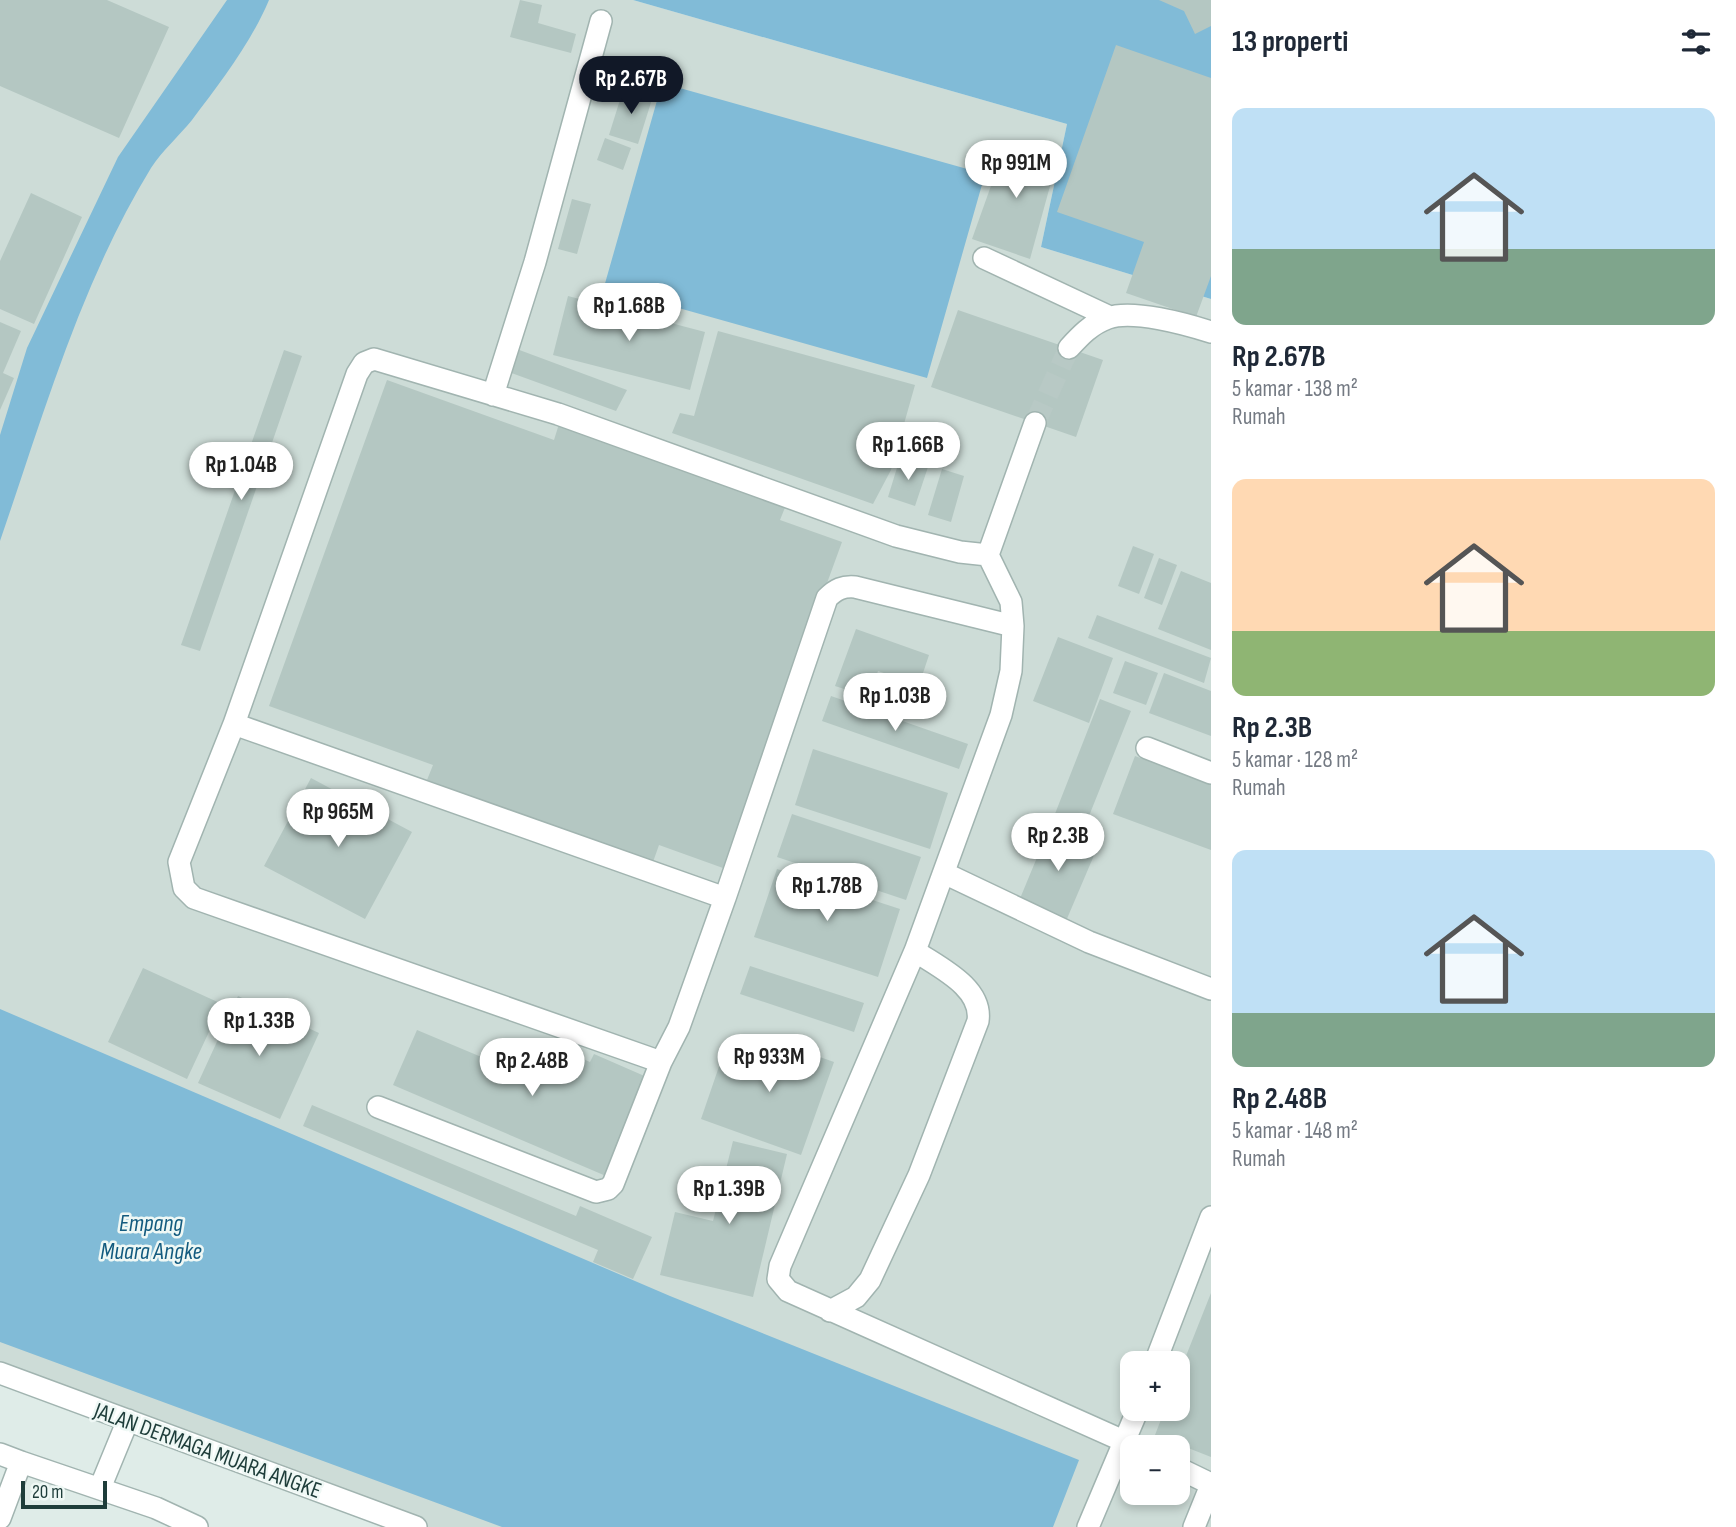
<!DOCTYPE html>
<html lang="id">
<head>
<meta charset="utf-8">
<style>
	:root { --surface:#fff; --page:#f2f2f3; --text:#1f2937; --muted:#747a83; --accent:#111827 }
	body { margin:0; font-family:"Sofia Sans Condensed",sans-serif; background:var(--page); color:var(--text); height:100vh; display:flex; flex-direction:column; font-size:26px; white-space:nowrap }
	* { box-sizing:border-box; margin:0 }
	p { font-size:23px; color:var(--muted) }
	.icon { flex:none; width:38px; height:38px; fill:none; stroke:currentColor; stroke-width:2; stroke-linecap:round; stroke-linejoin:round }
	.map { position:relative; flex:1; overflow:hidden }
	.panel { display:flex; flex-direction:column; background:var(--surface); width:525px }
	.panel>* { flex:none }
	.controls { position:absolute; left:1120px; top:1351px; display:grid; gap:14px }
	.controls a { display:grid; place-items:center; width:70px; height:70px; border-radius:14px; background:var(--surface); box-shadow:0 4px 10px #0003; font-size:35px }
	.scale { position:absolute; left:21px; bottom:18px; width:86px; box-sizing:border-box; padding-left:7px; border:4px solid #1e3d3a; border-top:0; font-size:19px; line-height:24px; white-space:nowrap; color:#1e3d3a; -webkit-text-stroke:5px #eff8f5; paint-order:stroke }
	.price { position:absolute; translate:-50% -60px; padding:0 16px; border-radius:24px; background:#fff; color:#222; font-size:23px; line-height:46px; filter:drop-shadow(0 2px 4px #0008) }
	.price::after { content:''; position:absolute; left:50%; top:42px; width:21px; height:16px; margin-left:-10px; background:inherit; clip-path:polygon(0 0,100% 0,50% 100%) }
	.price.active { background:var(--accent); color:#fff }
	ul { padding:0; list-style:none }
	li { display:grid; align-content:center; gap:14px; height:371px; padding:0 21px }
	li span { display:grid; place-items:center; height:217px; border-radius:14px; color:#555 }
	li>.icon { margin-inline-start:auto }
	span .icon { width:126px; height:126px; fill:#fffc; stroke-width:1 }
	li b { font-size:30px }
	h2 { display:flex; justify-content:space-between; align-items:center; height:84px; padding:0 21px; font-size:30px }
	main { display:flex; flex:1; min-height:0 }
	.map>svg:first-child { display:block }
	.built { fill:#cddcd7; fill-rule:evenodd }
	.water { fill:#81bbd7 }
	.building { fill:#b4c7c2 }
	.lines { fill:none; stroke-linecap:round; stroke-linejoin:round }
	.minor-tunnel { stroke:#b8c9c5; stroke-width:21; stroke-dasharray:21 10; stroke-linecap:butt }
	.minor-casing { stroke:#a1b4b0; stroke-width:24 }
	.minor { stroke:#fff; stroke-width:21 }
	.labels { text-anchor:middle; stroke-width:5; stroke-linejoin:round; paint-order:stroke }
	.street-label { font-size:23px; fill:#1e3d3a; stroke:#eff8f5 }
	.water-label { font-size:24px; font-style:italic; fill:#135b7f; stroke:#eff8f5 }
</style>
</head>
<body>
<main>
<div class="map">
<svg width="1211" height="1527" viewBox="0 0 1211 1527">
	<rect width="100%" height="100%" fill="#dfece8"/>
	<!-- built -->
	<path class="built" d="M0 0H633L1067 124 1041 247 1211 299V1527H387L0 1375ZM1132 1363H1178V1409H1132ZM1132 1447H1178V1493H1132Z"/>
	<!-- water -->
	<path class="water" d="M227 0H269C251 43 220 83 192 120 179 136 162 151 151 168 81 282 43 416 0 541V435L27 348 118 157Z
		M633 0H1211V299L1041 247 1067 124Z
		M662 83 985 174 927 378 604 287Z
		M0 1009 670 1296 1079 1460 1053 1527H502L0 1342Z"/>
	<!-- building -->
	<path class="building" d="M0 0H107L169 27 119 138 0 86Z
		M520 0 542 5 538 23 576 34 571 53 510 37Z
		M1159 0H1211V26L1195 34 1184 11Z
		M1116 45 1211 78V276L1196 317 1126 293 1144 242 1057 212Z
		M624 87 653 96 638 144 609 135Z
		M605 138 631 148 623 170 597 160Z
		M1007 141 1058 157 1030 259 972 239Z
		M31 193 82 217 34 324 0 309V261Z
		M572 199 591 204 577 254 558 249Z
		M568 296 705 332 690 390 553 355Z
		M958 310 1103 360 1076 437 931 387Z
		M0 322 21 331 3 373 14 378 0 410Z
		M718 331 915 385 891 470 873 504 672 433 680 413 694 416Z
		M514 348 627 390 616 411 506 371Z
		M284 350 302 356 200 651 181 645Z
		M387 380 554 440 559 424 786 505 780 520 842 542 723 868 659 845 653 862 427 780 433 765 269 706Z
		M900 458 928 467 915 506 888 497Z
		M942 469 964 476 951 522 928 515Z
		M1133 546 1154 554 1139 594 1118 586Z
		M1159 558 1177 565 1162 605 1144 598Z
		M1181 571 1211 583V650L1158 629Z
		M1097 615 1211 658 1204 683 1088 638Z
		M856 629 929 655 919 685 878 671 869 697 835 686Z
		M1058 637 1113 658 1089 723 1033 701Z
		M1125 661 1158 673 1146 705 1113 693Z
		M1164 673 1211 691V736L1149 713Z
		M831 696 968 744 959 769 822 721Z
		M1100 699 1131 711 1081 836 1051 824Z
		M813 749 948 793 930 849 795 805Z
		M1135 756 1211 784V850L1113 814Z
		M311 778 412 832 365 919 264 866Z
		M792 814 921 857 906 900 777 857Z
		M1050 826 1098 846 1066 921 1019 901Z
		M777 869 900 909 878 977 754 937Z
		M750 966 864 1003 854 1032 740 994Z
		M143 968 222 1004 187 1079 108 1042Z
		M238 996 319 1033 280 1119 198 1083Z
		M417 1030 536 1080 551 1045 590 1062 594 1054 649 1078 606 1176 393 1085Z
		M757 1035 834 1062 801 1155 701 1119 725 1049 749 1057Z
		M312 1105 576 1216 580 1206 652 1237 633 1279 593 1262 598 1250 303 1126Z
		M733 1141 787 1154 753 1297 660 1275 675 1212 713 1221Z
		M1211 1293V1457L1155 1435 1165 1409H1178V1376Z"/>
	<g class="lines">
		<!-- minor-tunnel -->
		<path class="minor-tunnel" d="M1035 423 1069 348"/>
		<!-- minor casing -->
		<g class="minor-casing">
			<path id="minor" d="M984 258 1110 317
				M1069 348C1080 336 1091 324 1108 318 1132 309 1186 324 1211 332
				M493 395 535 262 601 21
				M1035 423 988 555 1011 602 1013 626 1011 671 1001 715 915 951 780 1266 778 1279 788 1291 1137 1447
				M988 555 960 552 896 536 558 414 374 359 364 363 357 374 234 724 725 898 827 598C836 589 843 586 855 587L1013 626
				M234 724 179 862 184 888 194 898 661 1062 679 1027 725 898
				M1147 748 1211 773
				M944 873 1089 942 1211 989
				M378 1107 596 1192 608 1189 613 1184 661 1062
				M830 1311 856 1297 870 1280 919 1175 978 1021C983 987 938 967 915 951
				M1155 1363 1211 1217
				M0 1373 416 1527
				M0 1454 21 1462
				M1178 1468 1211 1484
				M100 1488 128 1420
				M0 1518 21 1462 156 1508 197 1527
				M1088 1527 1138 1409
				M1194 1527 1211 1485"/>
		</g>
		<!-- minor -->
		<use href="#minor" class="minor"/>
	</g>
	<g class="labels">
		<!-- street labels -->
		<g class="street-label">
			<text transform="translate(208 1450) rotate(20)" y="8">JALAN DERMAGA MUARA ANGKE</text>
		</g>
		<!-- water labels -->
		<g class="water-label">
			<text x="151" y="1231">Empang<tspan x="151" dy="28">Muara Angke</tspan></text>
		</g>
	</g>
</svg>
<div class="controls">
<a>+</a>
<a>−</a>
</div>
<div class="scale">20 m</div>
<b class="price active" style="left:631px;top:116px">Rp 2.67B</b>
<b class="price" style="left:1016px;top:200px">Rp 991M</b>
<b class="price" style="left:629px;top:343px">Rp 1.68B</b>
<b class="price" style="left:908px;top:482px">Rp 1.66B</b>
<b class="price" style="left:241px;top:502px">Rp 1.04B</b>
<b class="price" style="left:895px;top:733px">Rp 1.03B</b>
<b class="price" style="left:338px;top:849px">Rp 965M</b>
<b class="price" style="left:1058px;top:873px">Rp 2.3B</b>
<b class="price" style="left:827px;top:923px">Rp 1.78B</b>
<b class="price" style="left:259px;top:1058px">Rp 1.33B</b>
<b class="price" style="left:769px;top:1094px">Rp 933M</b>
<b class="price" style="left:532px;top:1098px">Rp 2.48B</b>
<b class="price" style="left:729px;top:1226px">Rp 1.39B</b>
</div>
<section class="panel">
<h2>13 properti<svg class="icon" aria-label="filters" viewBox="0 0 24 24"><path d="M4 7h16M4 17h16"/><circle cx="9" cy="7" r="2"/><circle cx="15" cy="17" r="2"/></svg></h2>
<ul>
<li><span style="background:linear-gradient(#bfe0f5 65%,#7fa58c 0)"><svg class="icon" aria-label="home" viewBox="0 0 24 24"><path d="M3 11l9-7 9 7M6 9v11h12V9"/></svg></span><div><b>Rp 2.67B</b><p>5 kamar · 138 m²</p><p>Rumah</p></div></li>
<li><span style="background:linear-gradient(#ffd9b3 70%,#8fb573 0)"><svg class="icon" aria-label="home" viewBox="0 0 24 24"><path d="M3 11l9-7 9 7M6 9v11h12V9"/></svg></span><div><b>Rp 2.3B</b><p>5 kamar · 128 m²</p><p>Rumah</p></div></li>
<li><span style="background:linear-gradient(#bfe0f5 75%,#7fa58c 0)"><svg class="icon" aria-label="home" viewBox="0 0 24 24"><path d="M3 11l9-7 9 7M6 9v11h12V9"/></svg></span><div><b>Rp 2.48B</b><p>5 kamar · 148 m²</p><p>Rumah</p></div></li>
</ul>
</section>
</main>
</body>
</html>
